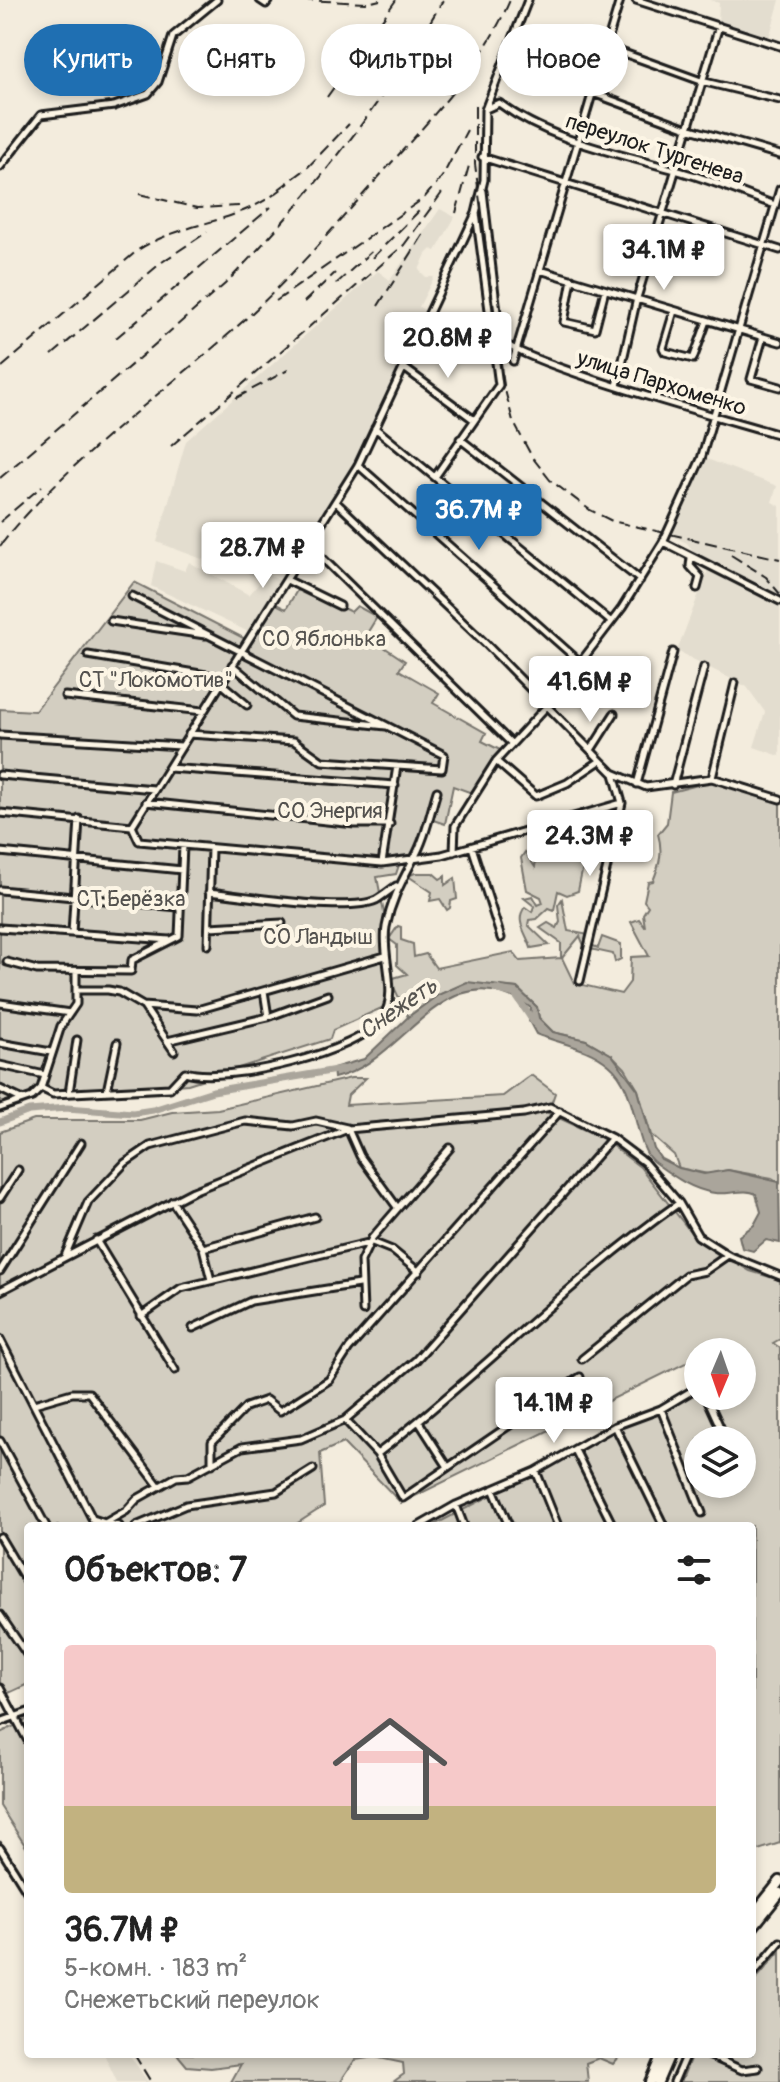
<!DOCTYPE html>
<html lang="ru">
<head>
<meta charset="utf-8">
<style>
	:root { --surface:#fff; --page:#f2f2f2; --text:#222; --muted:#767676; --accent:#1f6fb2 }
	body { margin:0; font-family:Pangolin,sans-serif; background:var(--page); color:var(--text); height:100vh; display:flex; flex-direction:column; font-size:30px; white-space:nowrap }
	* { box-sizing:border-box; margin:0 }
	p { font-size:26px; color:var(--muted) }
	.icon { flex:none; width:44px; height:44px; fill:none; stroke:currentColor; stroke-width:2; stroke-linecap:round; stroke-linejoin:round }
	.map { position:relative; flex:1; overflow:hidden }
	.details { position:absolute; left:24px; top:1522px; width:732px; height:536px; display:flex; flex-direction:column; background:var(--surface); border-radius:8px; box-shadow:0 4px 12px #0003 }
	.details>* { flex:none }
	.guide { position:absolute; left:24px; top:24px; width:732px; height:72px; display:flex; gap:16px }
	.needle { width:52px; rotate:182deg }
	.fabs { position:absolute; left:684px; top:1338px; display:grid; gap:16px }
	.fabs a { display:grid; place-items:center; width:72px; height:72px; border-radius:50%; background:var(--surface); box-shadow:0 4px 12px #0003; font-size:40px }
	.price { position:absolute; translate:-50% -68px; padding:0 18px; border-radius:8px; background:#fff; color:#222; font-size:26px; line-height:52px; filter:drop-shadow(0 2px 4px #0008) }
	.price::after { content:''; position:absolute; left:50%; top:48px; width:24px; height:18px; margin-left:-12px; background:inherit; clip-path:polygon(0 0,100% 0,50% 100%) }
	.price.on { background:var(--accent); color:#fff }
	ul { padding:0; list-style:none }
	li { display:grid; align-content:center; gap:16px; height:424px; padding:0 40px }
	li span { display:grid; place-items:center; height:248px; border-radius:8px; color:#555 }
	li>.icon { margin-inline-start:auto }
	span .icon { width:144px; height:144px; fill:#fffc; stroke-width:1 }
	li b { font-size:34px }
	h2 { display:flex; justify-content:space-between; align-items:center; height:96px; padding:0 40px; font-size:34px }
	.chip { padding:0 28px; border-radius:36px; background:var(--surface); box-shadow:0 4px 12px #0003; font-size:28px; line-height:72px }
	.chip.on { background:var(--accent); color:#fff }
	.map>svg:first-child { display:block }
	.built { fill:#e3ddcf }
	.green { fill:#d3cec1; stroke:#78756e; stroke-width:2; fill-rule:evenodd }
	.water { fill:#aaa59b; stroke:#716e68; stroke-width:2 }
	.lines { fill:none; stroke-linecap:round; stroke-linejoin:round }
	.river { stroke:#aaa59b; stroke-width:7 }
	.minor-casing { stroke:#1c1c1c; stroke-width:11 }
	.major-casing { stroke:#1c1c1c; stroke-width:14 }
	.minor { stroke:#fcf5e5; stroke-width:5 }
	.major { stroke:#fcf5e5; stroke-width:8 }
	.rail { stroke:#1c1c1c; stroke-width:2; stroke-dasharray:12 6; stroke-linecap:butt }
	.labels { text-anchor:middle; stroke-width:8; stroke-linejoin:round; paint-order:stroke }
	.street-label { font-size:22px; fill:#1c1c1c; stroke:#fcf5e5 }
	.park-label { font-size:22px; fill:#53514e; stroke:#fcf5e5 }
	.water-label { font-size:24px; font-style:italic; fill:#55534f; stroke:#fcf5e5 }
</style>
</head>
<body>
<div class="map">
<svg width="780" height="2082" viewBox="0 0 780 2082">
	<rect width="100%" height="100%" fill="#f3ecdd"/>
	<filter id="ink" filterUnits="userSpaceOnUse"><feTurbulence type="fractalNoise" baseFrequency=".0125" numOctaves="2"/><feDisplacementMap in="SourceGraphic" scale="16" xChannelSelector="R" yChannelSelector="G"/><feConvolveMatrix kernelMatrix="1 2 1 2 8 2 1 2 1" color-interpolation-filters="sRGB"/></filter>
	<g filter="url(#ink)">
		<!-- built -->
		<path class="built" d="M711 0H780L769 38 718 23 719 3Z
			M440 209 455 217 436 251 431 249 426 254 419 270 426 277H434L419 307 426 311 342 489 286 577 266 566 258 578 227 563 223 567 157 542 186 441 378 271 390 280Z
			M707 459 777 486 772 502 780 506V756L754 747 765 712 747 687 677 651 708 570 687 543 672 536Z
			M156 561 185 571 189 562 249 595 267 574 284 583 251 633 151 586Z
			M104 2054H129L148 2082H117Z"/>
		<!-- green -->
		<path class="green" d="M134 582 251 642 274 603 286 609 299 587 351 612 357 606 377 617 366 635 405 661 399 670 439 693 433 703 486 733 482 741 500 750 472 793 453 786 445 824 430 819 413 857 401 859 396 874 377 877 384 913 382 955 395 1002 333 1030 330 1039 188 1084 34 1095 0 1108V709L35 711Z
			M713 781 780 798V1183L772 1178 728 1170 708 1174 679 1168 674 1155 651 1135 638 1090 625 1068 612 1055 586 1040 553 1032 539 1018 537 1007 517 988 466 983 438 995 408 1017 390 979 407 974 397 965V945L389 939 398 926 401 927V940L413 944 414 957 426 954 436 968 513 952 520 961 561 958V943L540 928 548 923 557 928 560 922 558 905 562 899 568 931 589 935 591 945 598 948 602 937 621 944V959L615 962 613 954 585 948 580 936 562 958 574 983 621 994 630 982 631 957 649 956 631 922 639 919 645 927 643 914 648 906 644 901 648 882 653 881C660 864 663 851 658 834L667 823 671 792Z
			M580 822 589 838 578 891 567 895 558 891 554 910 549 908 537 919 529 920 528 925 549 945 531 948C527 934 514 921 525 907L532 912 534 906 524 898 533 896 538 905 543 903 541 897 527 890 521 858 525 852 535 867 540 833 547 834 542 846 545 850 552 843 569 842 570 837 556 830Z
			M415 873H433L440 879 445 876V885L455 878 457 899 451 901 450 908 447 910 440 899 430 901 432 892 408 876Z
			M531 1075 555 1093 548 1113 602 1138 640 1167 696 1239 750 1271 780 1280V1339L773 1343 780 1348V1843L752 1852V1526H432L698 1388V1396H742V1352H722L719 1347 698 1352V1357L401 1503 343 1443 320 1453 324 1506 293 1526H28V1684L0 1697V1132L34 1120H140L172 1112 218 1109 351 1078H366L348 1095 346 1105 503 1096ZM698 1440H742V1484H698Z
			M28 1719V1850L0 1806V1733Z
			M780 1951V2082H681L692 2054H752V1984Z
			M177 2054H619L620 2056 613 2064 599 2058 586 2063 588 2082H393L404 2074 403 2063 375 2057 355 2060 340 2082H231L241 2064 211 2068 187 2066Z"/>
		<!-- water -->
		<path class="water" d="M467 982 517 988 537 1007 539 1018 553 1032 586 1040 612 1055 638 1090 654 1149 661 1159 679 1168 704 1174 728 1170 779 1182 780 1243 766 1240 753 1251 742 1248 739 1236 754 1225 761 1212 756 1194C746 1188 728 1195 715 1193 692 1190 673 1176 655 1163 633 1148 639 1089 609 1065 588 1047 561 1044 536 1034L529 1021 531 1008C444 946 407 1063 334 1078L333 1068 364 1059 408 1017 438 995Z"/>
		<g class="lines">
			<!-- river -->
			<path class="river" d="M496 989 515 994 533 1021
				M0 1122 29 1111 67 1108 133 1113 153 1110 213 1091 342 1069"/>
			<!-- minor casing -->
			<g class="minor-casing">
				<path id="minor" d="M260 0 266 4 269 0
					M636 0 780 46
					M607 47 701 81 780 100
					M550 77 687 128 780 155
					M486 109 499 103C551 142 622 154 682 172 714 181 744 194 775 205
					M482 157 780 250
					M0 167 41 115 114 106 148 94 158 82 173 36 217 0
					M483 191 500 338C511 361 741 423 780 435
					M540 270 780 342
					M572 279 564 322 595 329 605 290
					M674 311 663 348 665 352 693 359 707 321
					M763 337 751 379 780 387
					M513 361 620 0
					M403 367 473 419
					M617 386 637 298 719 26
					M375 428 610 621
					M460 439 640 580
					M358 465 580 662
					M435 477 499 385 476 213
					M337 503 485 643 613 773 646 787 712 778 780 799
					M663 542 780 601
					M310 546 511 743
					M691 558 690 566 700 577 697 588
					M287 580 340 606
					M132 596 444 755 442 769 322 761 294 741 189 734
					M111 621 205 635
					M88 655 224 678
					M232 665 293 716 386 726
					M221 683 247 705
					M65 696 203 711
					M0 735 181 746
					M591 750 614 714
					M496 761 536 796 567 783 600 761
					M169 768 395 785
					M0 775 154 789
					M712 778 735 683
					M637 784 673 652
					M673 785 704 667
					M146 802 355 824H390
					M0 813 132 826
					M132 826 358 465 476 213 484 180 485 110 528 0
					M132 826 139 841 382 863 442 855 622 803
					M472 847 501 938
					M0 852 182 870
					M454 852 455 826 496 761 547 706 622 608 663 542 701 459 780 189
					M382 863 397 766
					M0 890 178 907
					M209 892C244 896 347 913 376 900 383 896 390 890 396 886
					M209 927 282 923
					M0 928 170 940
					M72 933 79 819
					M208 945 211 848
					M7 962 37 970 131 971 132 960 179 936 183 846
					M580 981 622 803 614 774
					M78 990H108L119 992 143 1006 197 1010 385 956
					M264 991 268 1017
					M0 1003 70 1013
					M144 1007 174 1051
					M167 1041 268 1017 328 995
					M0 1043 51 1052
					M0 1065 45 1075
					M41 1088 53 1094 170 1088 185 1072C225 1084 361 1053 383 1017 399 992 381 956 386 927 391 901 401 883 413 860 425 840 430 814 437 791
					M0 1089 23 1100
					M107 1091 117 1043
					M69 1093 77 1040
					M0 1108 32 1097 41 1088 61 1026 76 1004V971
					M348 1129 360 1156 397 1207
					M0 1198 18 1170
					M172 1201 203 1248 211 1280
					M96 1240 175 1370
					M203 1248 315 1217
					M65 1256 88 1202 125 1163 150 1146 245 1121 293 1126 316 1121 347 1128
					M0 1271 81 1143
					M0 1291 193 1191 348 1129 524 1113 550 1107 612 1138 644 1162 679 1203 698 1236 728 1255 780 1276
					M363 1311 361 1261 372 1238 450 1148
					M141 1316 181 1288 372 1242 392 1250 419 1272
					M193 1328 251 1301 359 1284
					M0 1339 96 1526
					M582 1359 686 1275 705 1271 728 1255
					M706 1396 726 1440
					M34 1404 72 1393H89L159 1486
					M661 1409 702 1513
					M345 1420 377 1454 403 1498 580 1377
					M419 1422 448 1467
					M615 1426 664 1526
					M0 1441 46 1526
					M575 1450 613 1526
					M377 1454C481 1374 572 1278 679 1203
					M212 1464V1442L246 1407 266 1400 280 1411 329 1380 349 1349 560 1111
					M536 1471 558 1526
					M494 1491 509 1526
					M456 1505 464 1526
					M93 1519 105 1523 126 1511 137 1499 176 1477 188 1476 242 1447 301 1439 345 1420 416 1360 612 1138
					M106 1523 119 1526
					M136 1526 186 1505 276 1492 313 1469
					M419 1526 456 1505 536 1471 615 1426 661 1409 698 1387
					M0 1537 28 1584
					M0 1615 28 1656
					M0 1688 28 1741
					M0 1722 28 1712
					M0 1848 28 1893
					M752 1975 780 1942
					M706 2054 742 2070 758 2068
					M674 2082 686 2054"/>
			</g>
			<!-- major casing -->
			<g class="major-casing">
				<path id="major" d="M752 1916 780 1881
					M752 1928 780 1893
					M650 2082 662 2054
					M658 2082 670 2054"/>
			</g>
			<!-- minor -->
			<use href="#minor" class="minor"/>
			<!-- major -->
			<use href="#major" class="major"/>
			<!-- rail -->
			<path class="rail" d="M301 0 368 3 380 0
				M327 97 396 0
				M475 106V164L504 386 513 421 532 457 550 480 590 510 612 521 780 559
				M279 189 306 169 349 124
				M139 194 197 208 239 206
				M456 213 470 162
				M372 258 420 210
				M336 284 375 248
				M276 301 424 198 442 177 467 130
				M304 302 335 273
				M378 306 423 235
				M116 338 271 207
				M52 355 162 262 207 232
				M2 367 138 250C187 219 240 226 289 183
				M236 398 288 370
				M171 446 404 245 444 190
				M0 478 225 284C309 198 383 104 443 0
				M0 522 42 486
				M0 546C71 455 170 390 253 312 303 265 347 212 393 161 437 112 484 61 510 0
				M731 555 766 577 780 594
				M0 1841 28 1886
				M134 2054 151 2082"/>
		</g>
	</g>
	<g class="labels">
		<!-- street labels -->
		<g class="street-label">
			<text transform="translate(655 148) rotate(18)" y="8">переулок Тургенева</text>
			<text transform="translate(662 382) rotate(17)" y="8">улица Пархоменко</text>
		</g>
		<!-- park labels -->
		<g class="park-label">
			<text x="324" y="646">СО Яблонька</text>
			<text x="156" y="687">СТ "Локомотив"</text>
			<text x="330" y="818">СО Энергия</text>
			<text x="131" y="906">СТ Берёзка</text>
			<text x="318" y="944">СО Ландыш</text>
		</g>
		<!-- water labels -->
		<g class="water-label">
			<text transform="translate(398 1008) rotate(-35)" y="8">Снежеть</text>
		</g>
	</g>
</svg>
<div class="fabs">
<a><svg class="needle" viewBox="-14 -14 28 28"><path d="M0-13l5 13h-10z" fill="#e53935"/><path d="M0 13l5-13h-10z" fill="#767676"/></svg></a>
<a><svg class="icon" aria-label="layers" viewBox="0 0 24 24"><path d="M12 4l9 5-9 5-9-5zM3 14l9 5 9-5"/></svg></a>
</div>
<b class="price" style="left:664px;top:292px">34.1M ₽</b>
<b class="price" style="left:448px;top:380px">20.8M ₽</b>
<b class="price on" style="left:479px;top:552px">36.7M ₽</b>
<b class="price" style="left:263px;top:590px">28.7M ₽</b>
<b class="price" style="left:590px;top:724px">41.6M ₽</b>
<b class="price" style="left:590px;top:878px">24.3M ₽</b>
<b class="price" style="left:554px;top:1445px">14.1M ₽</b>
<div class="guide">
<a class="chip on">Купить</a>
<a class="chip">Снять</a>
<a class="chip">Фильтры</a>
<a class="chip">Новое</a>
</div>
<section class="details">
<h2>Объектов: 7<svg class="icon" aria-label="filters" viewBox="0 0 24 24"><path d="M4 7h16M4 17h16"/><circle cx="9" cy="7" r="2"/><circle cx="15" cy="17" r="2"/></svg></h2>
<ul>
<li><span style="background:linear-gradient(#f6c9c9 65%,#c2b280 0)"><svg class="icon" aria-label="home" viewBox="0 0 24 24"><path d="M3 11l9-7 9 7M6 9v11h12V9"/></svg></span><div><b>36.7M ₽</b><p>5-комн. · 183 m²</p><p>Снежетьский переулок</p></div></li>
</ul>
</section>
</div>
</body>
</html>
